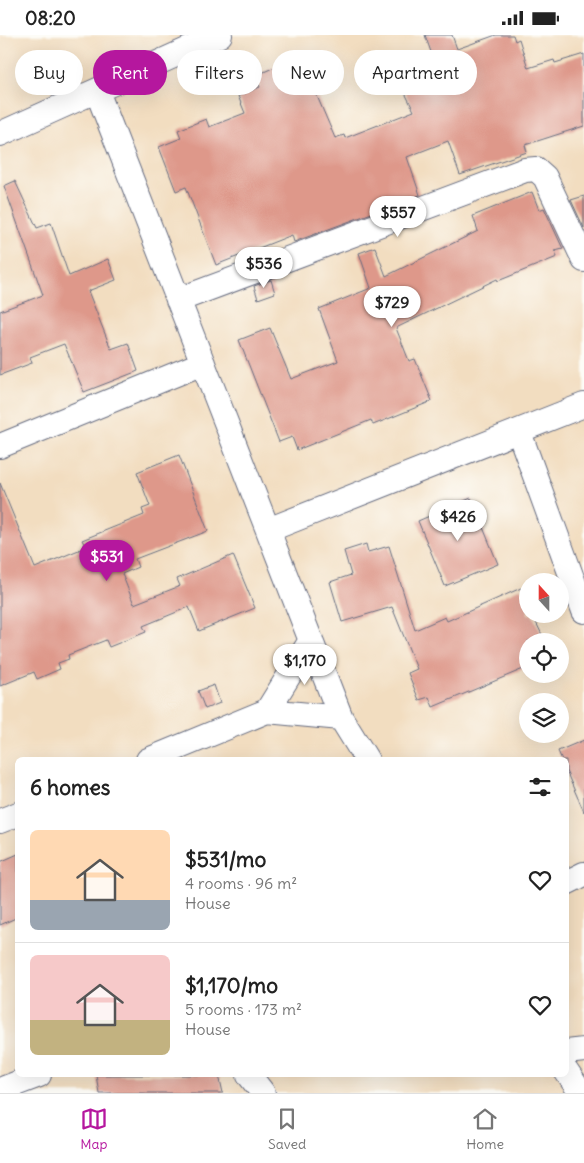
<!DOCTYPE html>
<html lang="en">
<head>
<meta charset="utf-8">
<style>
	:root { --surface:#fff; --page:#f6f6f6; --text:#222; --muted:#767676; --line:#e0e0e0; --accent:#b5179e }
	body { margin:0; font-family:Delius,sans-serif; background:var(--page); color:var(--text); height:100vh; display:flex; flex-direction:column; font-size:19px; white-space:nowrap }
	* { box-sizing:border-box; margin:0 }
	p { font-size:16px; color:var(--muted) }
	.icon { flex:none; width:28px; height:28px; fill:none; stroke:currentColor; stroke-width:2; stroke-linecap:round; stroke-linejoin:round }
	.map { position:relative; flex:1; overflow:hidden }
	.sheet { position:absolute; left:15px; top:722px; width:554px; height:320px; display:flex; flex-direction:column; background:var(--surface); border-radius:8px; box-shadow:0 5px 20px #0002 }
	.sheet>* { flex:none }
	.hud { position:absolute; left:15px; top:15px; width:555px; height:45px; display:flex; gap:10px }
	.needle { width:32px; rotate:339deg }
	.tools { position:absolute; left:519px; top:538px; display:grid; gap:10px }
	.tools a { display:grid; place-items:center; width:50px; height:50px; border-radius:50%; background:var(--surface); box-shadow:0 5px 20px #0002; font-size:25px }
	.price { position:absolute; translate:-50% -42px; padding:0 11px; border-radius:18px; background:#fff; color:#222; font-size:16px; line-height:32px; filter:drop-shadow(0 1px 2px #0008) }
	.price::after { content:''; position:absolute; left:50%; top:30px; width:15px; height:11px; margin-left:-8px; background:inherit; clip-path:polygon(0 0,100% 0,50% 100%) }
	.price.current { background:var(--accent); color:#fff }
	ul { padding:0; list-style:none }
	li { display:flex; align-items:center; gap:15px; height:125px; padding:0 15px }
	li+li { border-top:1px solid var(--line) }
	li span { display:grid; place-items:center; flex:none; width:140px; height:100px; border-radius:8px; color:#555 }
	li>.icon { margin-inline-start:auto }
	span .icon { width:60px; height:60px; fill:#fffc; stroke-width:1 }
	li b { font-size:21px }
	h2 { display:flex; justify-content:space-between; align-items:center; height:60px; padding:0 15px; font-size:21px }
	.tag { padding:0 18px; border-radius:22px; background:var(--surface); box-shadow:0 5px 20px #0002; font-size:18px; line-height:45px }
	.tag.current { background:var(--accent); color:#fff }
	.status { display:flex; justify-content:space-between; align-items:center; height:35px; padding:0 25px; background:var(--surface); direction:ltr }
	.status svg { height:14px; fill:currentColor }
	.tab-bar { display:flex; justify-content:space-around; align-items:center; height:70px; border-top:1px solid var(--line); background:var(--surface); font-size:14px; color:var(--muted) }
	.tab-bar a { display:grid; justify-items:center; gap:2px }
	.tab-bar .current { color:var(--accent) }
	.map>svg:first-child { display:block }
	.building { fill:#de988a }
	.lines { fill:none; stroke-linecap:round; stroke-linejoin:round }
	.minor-casing { stroke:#666c80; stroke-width:26 }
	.minor { stroke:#fff; stroke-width:24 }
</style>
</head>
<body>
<div class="status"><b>08:20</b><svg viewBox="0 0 49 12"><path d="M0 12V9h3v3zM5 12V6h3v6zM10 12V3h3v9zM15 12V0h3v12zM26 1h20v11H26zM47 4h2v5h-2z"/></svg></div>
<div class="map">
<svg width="584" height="1058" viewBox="0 0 584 1058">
	<rect width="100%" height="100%" fill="#fdfcf7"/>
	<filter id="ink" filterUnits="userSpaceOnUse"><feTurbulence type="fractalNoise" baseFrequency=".02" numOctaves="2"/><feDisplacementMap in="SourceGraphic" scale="10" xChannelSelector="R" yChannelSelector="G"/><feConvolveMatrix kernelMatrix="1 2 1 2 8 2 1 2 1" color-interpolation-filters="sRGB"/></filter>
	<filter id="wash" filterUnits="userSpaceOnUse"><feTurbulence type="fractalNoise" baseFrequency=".0096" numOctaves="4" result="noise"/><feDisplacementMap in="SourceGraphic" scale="20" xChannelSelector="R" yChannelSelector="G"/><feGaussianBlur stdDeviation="1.12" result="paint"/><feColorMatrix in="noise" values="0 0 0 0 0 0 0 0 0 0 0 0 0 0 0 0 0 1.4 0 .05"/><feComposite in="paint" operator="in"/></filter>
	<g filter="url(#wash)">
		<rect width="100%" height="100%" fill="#f2ddc0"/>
		<g id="blocks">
			<!-- building -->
			<path class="building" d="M425 0H452L457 14 496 0H513L515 6 519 4 528 33 554 25 555 28 584 19V91L525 110 527 117 460 140 448 106 407 122 420 160 294 207 292 200 216 230 186 152 176 156 159 112 181 103 178 95 206 84 209 92 245 78 238 61 260 52 255 41 277 31 282 42 305 33 335 103 344 100 345 103 414 76 402 52 407 50 399 32 431 17Z
				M15 146 37 193 51 188 69 241 108 224 116 245 88 256 111 314 128 308 138 336 84 357 64 309 30 322 32 328 0 340V276L43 260 4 151Z
				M532 157 539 175 544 173 563 214 555 216 557 222 498 246 497 244 396 293 409 326 415 324 432 366 373 390 371 385 297 415 292 402 279 407 239 305 270 293 291 344 338 326 319 274 371 253 359 218 375 212 386 241 478 196 473 181Z
				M584 161V193L571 165Z
				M271 245 275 258 258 264 254 251Z
				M179 420 208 496 135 524 138 532 122 539 134 569 180 551 177 544 233 520 255 573 199 596 189 572 143 591 146 597 109 612 106 605 68 620 69 624 58 628 60 634 37 644 34 637 0 651V448L35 533 86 512 82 505 144 480 142 474 150 471 137 437Z
				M471 463 498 529 445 551 418 486Z
				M366 509 368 517 389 511 415 595 445 582 447 586 521 553 528 568V579H532L545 606H528V632L433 672 429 662 419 665 408 638 417 634 392 572 342 587 330 547 351 540 344 516Z
				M214 650 220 668 205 674 198 656Z
				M584 705V777L566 736V725H562L558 716Z
				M18 819V882L0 890V827Z
				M96 1040H219L223 1058H99Z"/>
		</g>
	</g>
	<g filter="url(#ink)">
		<use href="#blocks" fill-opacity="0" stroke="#666c80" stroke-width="1"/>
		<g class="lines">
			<!-- minor casing -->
			<g class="minor-casing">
				<path id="minor" d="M97 56 341 683 367 725
					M0 99 220 0
					M178 265 525 135 536 134 545 142 584 225
					M519 397 584 576
					M0 411 203 328
					M268 495 584 370
					M267 676 311 605
					M148 725 267 676 341 683
					M0 786 18 779
					M566 848 584 839
					M566 1017 584 1015
					M566 1036 581 1058
					M249 1040 263 1058
					M5 1053 39 1040"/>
			</g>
			<!-- minor -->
			<use href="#minor" class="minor"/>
		</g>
	</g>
</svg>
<div class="tools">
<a><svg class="needle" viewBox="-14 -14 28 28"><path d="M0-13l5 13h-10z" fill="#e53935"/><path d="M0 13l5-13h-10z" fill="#767676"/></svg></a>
<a><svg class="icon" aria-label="locate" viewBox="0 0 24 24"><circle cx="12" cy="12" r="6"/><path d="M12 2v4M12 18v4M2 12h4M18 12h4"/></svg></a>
<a><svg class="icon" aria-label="layers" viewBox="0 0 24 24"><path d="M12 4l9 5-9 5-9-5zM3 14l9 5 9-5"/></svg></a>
</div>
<b class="price" style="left:398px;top:203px">$557</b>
<b class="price" style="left:264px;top:254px">$536</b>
<b class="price" style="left:392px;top:293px">$729</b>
<b class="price" style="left:458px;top:507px">$426</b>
<b class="price current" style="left:107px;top:547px">$531</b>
<b class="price" style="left:305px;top:651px">$1,170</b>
<div class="hud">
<a class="tag">Buy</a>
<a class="tag current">Rent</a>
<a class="tag">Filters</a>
<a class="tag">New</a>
<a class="tag">Apartment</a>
</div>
<section class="sheet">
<h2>6 homes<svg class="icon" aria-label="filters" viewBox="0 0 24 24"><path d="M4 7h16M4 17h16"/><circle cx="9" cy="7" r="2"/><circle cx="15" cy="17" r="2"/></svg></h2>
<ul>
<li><span style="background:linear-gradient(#ffd9b3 70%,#9aa5b1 0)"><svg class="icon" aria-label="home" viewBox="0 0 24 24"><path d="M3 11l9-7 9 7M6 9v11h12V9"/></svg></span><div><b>$531/mo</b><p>4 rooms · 96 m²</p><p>House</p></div><svg class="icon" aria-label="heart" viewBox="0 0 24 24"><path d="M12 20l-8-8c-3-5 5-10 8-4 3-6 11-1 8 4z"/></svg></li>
<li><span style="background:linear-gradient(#f6c9c9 65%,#c2b280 0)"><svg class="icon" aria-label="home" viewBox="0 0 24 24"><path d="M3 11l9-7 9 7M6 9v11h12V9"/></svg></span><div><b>$1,170/mo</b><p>5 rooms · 173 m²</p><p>House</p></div><svg class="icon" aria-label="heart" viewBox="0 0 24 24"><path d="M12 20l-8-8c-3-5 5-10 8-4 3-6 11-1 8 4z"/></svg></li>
</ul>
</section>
</div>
<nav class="tab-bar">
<a class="current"><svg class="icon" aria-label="map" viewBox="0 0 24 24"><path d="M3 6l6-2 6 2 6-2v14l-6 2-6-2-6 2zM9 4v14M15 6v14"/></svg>Map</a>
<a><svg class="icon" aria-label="saved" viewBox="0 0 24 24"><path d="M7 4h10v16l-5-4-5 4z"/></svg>Saved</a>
<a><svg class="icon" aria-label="home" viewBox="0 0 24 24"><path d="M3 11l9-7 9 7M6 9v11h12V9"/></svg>Home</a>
</nav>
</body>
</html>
